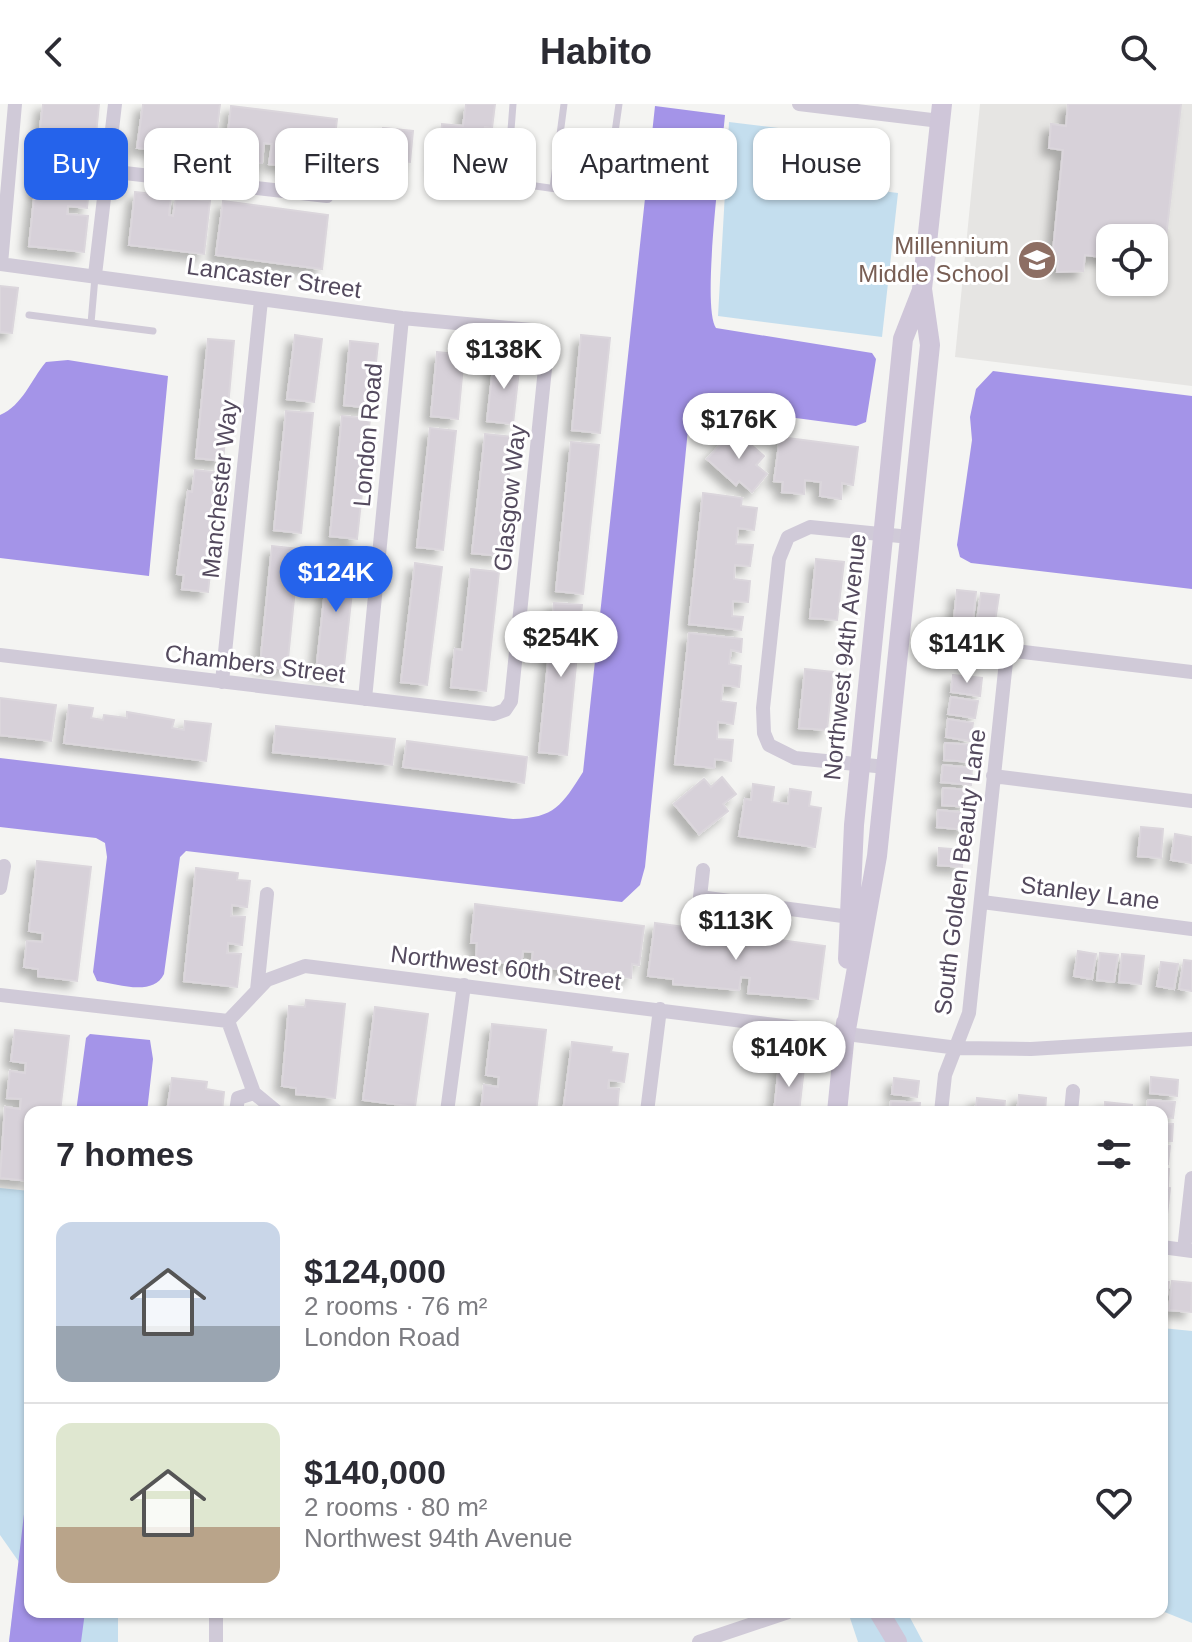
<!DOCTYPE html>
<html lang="en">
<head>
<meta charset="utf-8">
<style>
	:root { --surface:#fff; --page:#f2f2f3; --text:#2b2b33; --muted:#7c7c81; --line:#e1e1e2; --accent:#2563eb }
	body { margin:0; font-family:Arial,sans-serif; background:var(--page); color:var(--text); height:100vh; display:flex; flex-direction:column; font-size:30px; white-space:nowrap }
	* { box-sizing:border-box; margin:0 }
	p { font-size:26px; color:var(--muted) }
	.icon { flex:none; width:44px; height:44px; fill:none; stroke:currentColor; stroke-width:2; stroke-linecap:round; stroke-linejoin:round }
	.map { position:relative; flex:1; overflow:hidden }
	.sheet { position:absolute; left:24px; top:1002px; width:1144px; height:512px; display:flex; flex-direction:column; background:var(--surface); border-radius:16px; box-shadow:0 2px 6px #0004 }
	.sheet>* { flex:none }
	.banner { position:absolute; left:24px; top:24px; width:1144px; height:72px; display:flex; gap:16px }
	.fabs { position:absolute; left:1096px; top:120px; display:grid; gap:16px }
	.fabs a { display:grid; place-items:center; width:72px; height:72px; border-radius:16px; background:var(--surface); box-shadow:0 2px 6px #0004; font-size:40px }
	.price { position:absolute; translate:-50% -68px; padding:0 18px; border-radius:28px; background:#fff; color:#222; font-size:26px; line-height:52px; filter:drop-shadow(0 2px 4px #0008) }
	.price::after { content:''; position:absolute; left:50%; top:48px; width:24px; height:18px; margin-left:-12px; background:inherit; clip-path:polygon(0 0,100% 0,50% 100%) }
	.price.current { background:var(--accent); color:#fff }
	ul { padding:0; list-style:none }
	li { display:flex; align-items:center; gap:24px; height:200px; padding:0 32px }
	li+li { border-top:2px solid var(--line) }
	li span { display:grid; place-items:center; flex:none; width:224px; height:160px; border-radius:16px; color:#555 }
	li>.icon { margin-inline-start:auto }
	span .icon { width:96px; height:96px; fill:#fffc; stroke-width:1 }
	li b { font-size:34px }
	h2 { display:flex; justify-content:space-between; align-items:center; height:96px; padding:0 32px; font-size:34px }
	.tag { padding:0 28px; border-radius:16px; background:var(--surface); box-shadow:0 2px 6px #0004; font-size:28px; line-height:72px }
	.tag.current { background:var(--accent); color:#fff }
	header { display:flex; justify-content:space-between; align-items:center; height:104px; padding:0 32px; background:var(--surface); font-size:36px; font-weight:800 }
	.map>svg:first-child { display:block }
	.education { fill:#e6e5e3; fill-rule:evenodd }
	.green { fill:#c4deee }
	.water { fill:#a494e8 }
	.building { fill:#d7d1d9; stroke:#dbd6dc; stroke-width:2; filter:url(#shadow) }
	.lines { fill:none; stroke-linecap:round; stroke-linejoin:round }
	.lane { stroke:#d0cad8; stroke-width:7 }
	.street { stroke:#d0cad8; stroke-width:14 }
	.secondary { stroke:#cfc6d9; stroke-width:20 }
	.labels { text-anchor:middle; stroke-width:6; stroke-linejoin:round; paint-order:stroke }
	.education-label { font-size:24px; fill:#785e54; stroke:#fff; text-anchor:end }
	.street-label { font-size:24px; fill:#544a5e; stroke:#fff }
</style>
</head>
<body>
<header><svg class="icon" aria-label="back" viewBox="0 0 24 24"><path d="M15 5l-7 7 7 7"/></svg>Habito<svg class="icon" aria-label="search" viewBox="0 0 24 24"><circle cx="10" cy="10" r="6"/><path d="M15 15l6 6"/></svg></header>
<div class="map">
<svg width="1192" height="1538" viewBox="0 0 1192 1538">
	<defs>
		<filter id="shadow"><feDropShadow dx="-7" dy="7" stdDeviation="4" flood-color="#0004"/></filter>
	</defs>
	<rect width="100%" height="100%" fill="#f4f4f2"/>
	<!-- education -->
	<path class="education" d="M980 0H1192V282L955 253ZM1110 134H1154V178H1110Z"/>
	<!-- green -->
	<path class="green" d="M729 18 845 32 840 82 898 89 882 233 718 212Z
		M0 1084 30 1087V1508H118V1538H9L19 1458 0 1431Z
		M1162 1224 1192 1227V1519L1162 1507Z
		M848 1508H907L923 1538H858Z"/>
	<!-- water -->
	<path class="water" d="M655 2 725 11C722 47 701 203 716 224L872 249 876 255 866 318 856 322 714 303 699 304 689 315 645 763 640 781 622 798 186 747 180 753 164 870C153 893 118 880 97 877L93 868 107 753 105 739 96 734 0 723V654L513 715C555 714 562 701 583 668Z
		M68 256 168 272 149 472 0 454V311C23 301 30 277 46 258Z
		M993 267 1192 292V485L971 459 960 453 957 441 972 336 970 313 976 285Z
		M90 930 150 936 153 955 147 1008H76L86 934Z
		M30 1359V1508H85L81 1538H9Z"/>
	<!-- building -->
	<path class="building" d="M43 0H99L96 31 40 24Z
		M143 0H220L214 53 137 44Z
		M466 0H495L492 24 485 23 483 37 490 38 488 56H481L480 68 437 63 442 20 463 22Z
		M1068 0H1181L1162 169 1158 168 1157 179 1151 178 1154 134H1110V154L1085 151 1083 167 1057 168 1058 157H1052L1063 46 1049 44 1051 20 1066 22Z
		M231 2 337 15 331 68 295 63 297 43H290L288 62 269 60 272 40 264 39 262 59 225 55Z
		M383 24 413 27 410 58 380 55Z
		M40 37 95 43 91 78 72 76 71 84 89 86 87 104 68 102 67 110 88 112 84 148 29 142Z
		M135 88 171 92 169 111 173 112 176 93 210 97 204 150 129 141Z
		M223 97 328 111 322 165 216 151Z
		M0 182 18 184 12 229 0 228Z
		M295 231 322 235 314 298 287 295Z
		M581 231 610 234 600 329 572 326Z
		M208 235 234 237 223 357 196 354Z
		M350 237 378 240 371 304 344 301Z
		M437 248 464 251 458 315 431 312Z
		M494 254 520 257 513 320 487 317Z
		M286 307 313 309 301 429 274 426Z
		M342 312 370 315 357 435 330 432Z
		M430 324 456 327 443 446 417 443Z
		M734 326 764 352 756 361 767 370 752 388 739 377 736 381 707 355Z
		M485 330 513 333 500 452 472 449Z
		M780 333 858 343 853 381 842 379 841 395 820 392 821 378 805 376 804 390 782 388 783 378 774 377Z
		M571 338 599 341 583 490 556 487Z
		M195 366 221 369 208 488 182 485 184 471 177 470 188 387 192 388Z
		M703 389 742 394 741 402 757 404 754 426 738 424 736 440 753 441 750 462 735 461 734 475 750 477 748 498 733 497 732 512 743 513 741 526 689 520Z
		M272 442 299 445 287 565 260 562Z
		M329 449 356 451 343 571 316 568Z
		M816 455 844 458 837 516 810 514Z
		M415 459 442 463 427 581 401 578Z
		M471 465 499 468 486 587 451 583 455 545 462 546Z
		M957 486 976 488 973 517 954 515Z
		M981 489 999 491 995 518 977 516Z
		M554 499 582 501 567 651 539 648Z
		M689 529 742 535 741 548 731 546 729 560 741 562 739 583 723 581 721 597 736 599 733 620 718 618 717 635 733 636 731 657 715 655 714 664 675 660Z
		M805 565 833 568 827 626 799 624Z
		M953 571 982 574 980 592 951 588Z
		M951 593 978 597 975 614 948 610Z
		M0 594 56 601 51 637 0 631Z
		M69 601 93 604 91 614 103 616 104 611 127 614V608L174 616 172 624 184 626 185 617 211 620 206 657 64 639Z
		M948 615 973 619 970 637 946 633Z
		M276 622 395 635 392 661 273 648Z
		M407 637 527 653 524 679 403 663Z
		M945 639 974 641 973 658 944 656Z
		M943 661 972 664 971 681 941 678Z
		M722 673 736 690 723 700 728 707 699 730 674 700 704 675 711 683Z
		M753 680 774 683 772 698 788 700 790 685 811 688 809 702 821 704 815 743 739 732 745 695 751 696Z
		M943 684 969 686 967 703 942 701Z
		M938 706 968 709 966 726 937 723Z
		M1141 723 1163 725 1161 754 1138 752Z
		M1175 730 1192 733V759L1171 756Z
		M939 744 963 746 962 763 938 761Z
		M37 757 91 763 77 877 38 872V865L24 863 27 837 42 838 43 829 29 827Z
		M196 764 238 769 237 776 250 777 247 803 232 801 231 812 245 813 242 841 228 839 227 849 241 850 237 883 184 877Z
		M475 800 644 822 639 861 632 860 631 874 531 862 533 848 523 847 521 861 476 855 477 839H471Z
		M655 819 825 842 818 895 748 889 750 874 741 873 739 886 673 880V875L648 872Z
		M1078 847 1096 850 1092 875 1074 872Z
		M1100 849 1118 851 1114 878 1097 876Z
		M1122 850 1144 852 1141 880 1119 878Z
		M1184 856 1192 857V887L1179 885Z
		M1161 858 1178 860 1174 885 1157 882Z
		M306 896 345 900 335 994 296 990V984L282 982 289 902 305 903Z
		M375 903 428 910 415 1003 363 996Z
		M492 920 546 926 536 1008 481 1007 484 981 498 983 499 973 486 971Z
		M15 926 69 932 60 1008H30V1077L0 1074 5 1003 20 1005 21 995 7 994 10 967 25 969 26 959 11 957Z
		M572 938 612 943 611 948 628 950 624 978 609 976 608 984 619 985 617 1008H563Z
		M779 961 804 964 799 1008H774Z
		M1151 973 1178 976 1177 992 1150 989Z
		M172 974 207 978 206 985 224 988 222 1008H167Z
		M894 974 919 977 917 993 892 990Z
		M1019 991 1046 994 1045 1008H1017Z
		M977 994 1005 997 1004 1008H975Z
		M1148 996 1175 998 1173 1014 1162 1013V1008H1147Z
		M891 997 920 999 919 1008H890Z
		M1105 998 1132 1001 1131 1008H1104Z
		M1162 1019 1173 1020 1172 1037H1162Z
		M1162 1041 1170 1042 1168 1060 1162 1059Z
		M1162 1065H1169L1168 1082 1162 1081Z
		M1162 1083 1170 1084 1167 1111 1162 1110Z
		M1162 1177 1169 1178 1165 1205 1162 1204Z
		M1172 1177 1192 1179 1191 1208 1169 1206Z"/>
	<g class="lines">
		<!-- lane -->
		<path class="lane" d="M513 0 507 78 606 92 619 0
			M553 84 564 0
			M95 173 91 219 153 227
			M29 211 91 219"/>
		<!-- street -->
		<path class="street" d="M799 0 940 17
			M107 67 327 92
			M0 160 402 214 531 226 547 245 511 597 505 606 494 610 0 551
			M1 160 15 0
			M95 171 115 0
			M939 538 1192 568
			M222 578 261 196
			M365 595 402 214
			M886 663 795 654 769 641 764 629 763 604 779 455 788 433 810 423 910 433
			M993 672 1192 697
			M703 766 700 793 850 813
			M0 784 4 762
			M982 798 1192 825
			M257 886 267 790
			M0 891 228 917
			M228 917 267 876 305 862 958 944 1031 945 1192 935
			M228 917 254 989 277 1008
			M236 1008 238 994 254 989
			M447 1008 464 881
			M647 1008 660 905
			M941 1008 945 971 969 909 1007 548
			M1071 1008 1073 987
			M1162 1143 1192 1147
			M1184 1146 1192 1074
			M216 1538V1508
			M699 1538 788 1508"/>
		<!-- secondary -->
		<path class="secondary" d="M848 855 854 721 903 235 921 189
			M845 931 877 752 930 241 922 185 942 0
			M837 1008 846 919
			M879 1508 897 1538"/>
	</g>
	<!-- icons -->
	<defs>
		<g id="school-disc" transform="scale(2)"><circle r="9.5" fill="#8d6e63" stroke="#fff"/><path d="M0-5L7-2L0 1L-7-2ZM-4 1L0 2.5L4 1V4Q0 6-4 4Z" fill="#fff"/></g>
	</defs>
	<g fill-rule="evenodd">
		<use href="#school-disc" x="1037" y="156"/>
	</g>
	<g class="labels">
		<!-- education labels -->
		<g class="education-label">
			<text x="1009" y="150">Millennium<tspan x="1009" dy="28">Middle School</tspan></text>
		</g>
		<!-- street labels -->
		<g class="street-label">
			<text transform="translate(274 174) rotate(8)" y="8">Lancaster Street</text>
			<text transform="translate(368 331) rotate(-85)" y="8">London Road</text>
			<text transform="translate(220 385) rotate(-84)" y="8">Manchester Way</text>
			<text transform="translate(510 394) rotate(-84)" y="8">Glasgow Way</text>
			<text transform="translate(845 553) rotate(-84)" y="8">Northwest 94th Avenue</text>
			<text transform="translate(255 560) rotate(7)" y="8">Chambers Street</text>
			<text transform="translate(960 768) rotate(-83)" y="8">South Golden Beauty Lane</text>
			<text transform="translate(1090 789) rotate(7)" y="8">Stanley Lane</text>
			<text transform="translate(506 864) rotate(7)" y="8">Northwest 60th Street</text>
		</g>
	</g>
</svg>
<div class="fabs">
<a><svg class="icon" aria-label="locate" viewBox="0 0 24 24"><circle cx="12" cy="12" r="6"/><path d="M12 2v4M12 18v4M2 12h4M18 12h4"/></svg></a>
</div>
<b class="price" style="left:504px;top:287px">$138K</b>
<b class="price" style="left:739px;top:357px">$176K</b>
<b class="price current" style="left:336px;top:510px">$124K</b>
<b class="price" style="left:561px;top:575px">$254K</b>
<b class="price" style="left:967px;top:581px">$141K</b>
<b class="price" style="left:736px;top:858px">$113K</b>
<b class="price" style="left:789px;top:985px">$140K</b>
<div class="banner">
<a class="tag current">Buy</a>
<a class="tag">Rent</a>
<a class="tag">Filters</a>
<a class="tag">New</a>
<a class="tag">Apartment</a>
<a class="tag">House</a>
</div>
<section class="sheet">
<h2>7 homes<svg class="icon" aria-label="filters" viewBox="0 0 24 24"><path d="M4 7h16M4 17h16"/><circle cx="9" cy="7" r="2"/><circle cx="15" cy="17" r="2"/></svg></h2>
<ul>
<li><span style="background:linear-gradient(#c9d6e8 65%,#9aa5b1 0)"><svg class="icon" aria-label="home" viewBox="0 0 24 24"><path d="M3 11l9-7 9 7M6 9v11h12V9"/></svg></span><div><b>$124,000</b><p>2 rooms · 76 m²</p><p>London Road</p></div><svg class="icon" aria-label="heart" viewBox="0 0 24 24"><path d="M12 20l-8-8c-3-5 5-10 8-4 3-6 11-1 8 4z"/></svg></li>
<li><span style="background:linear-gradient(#dfe7d0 65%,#b9a48a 0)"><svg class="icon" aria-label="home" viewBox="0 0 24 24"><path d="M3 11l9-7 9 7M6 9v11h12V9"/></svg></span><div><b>$140,000</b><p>2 rooms · 80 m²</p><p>Northwest 94th Avenue</p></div><svg class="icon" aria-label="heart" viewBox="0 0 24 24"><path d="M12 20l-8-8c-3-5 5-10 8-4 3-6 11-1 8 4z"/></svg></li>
</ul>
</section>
</div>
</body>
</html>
